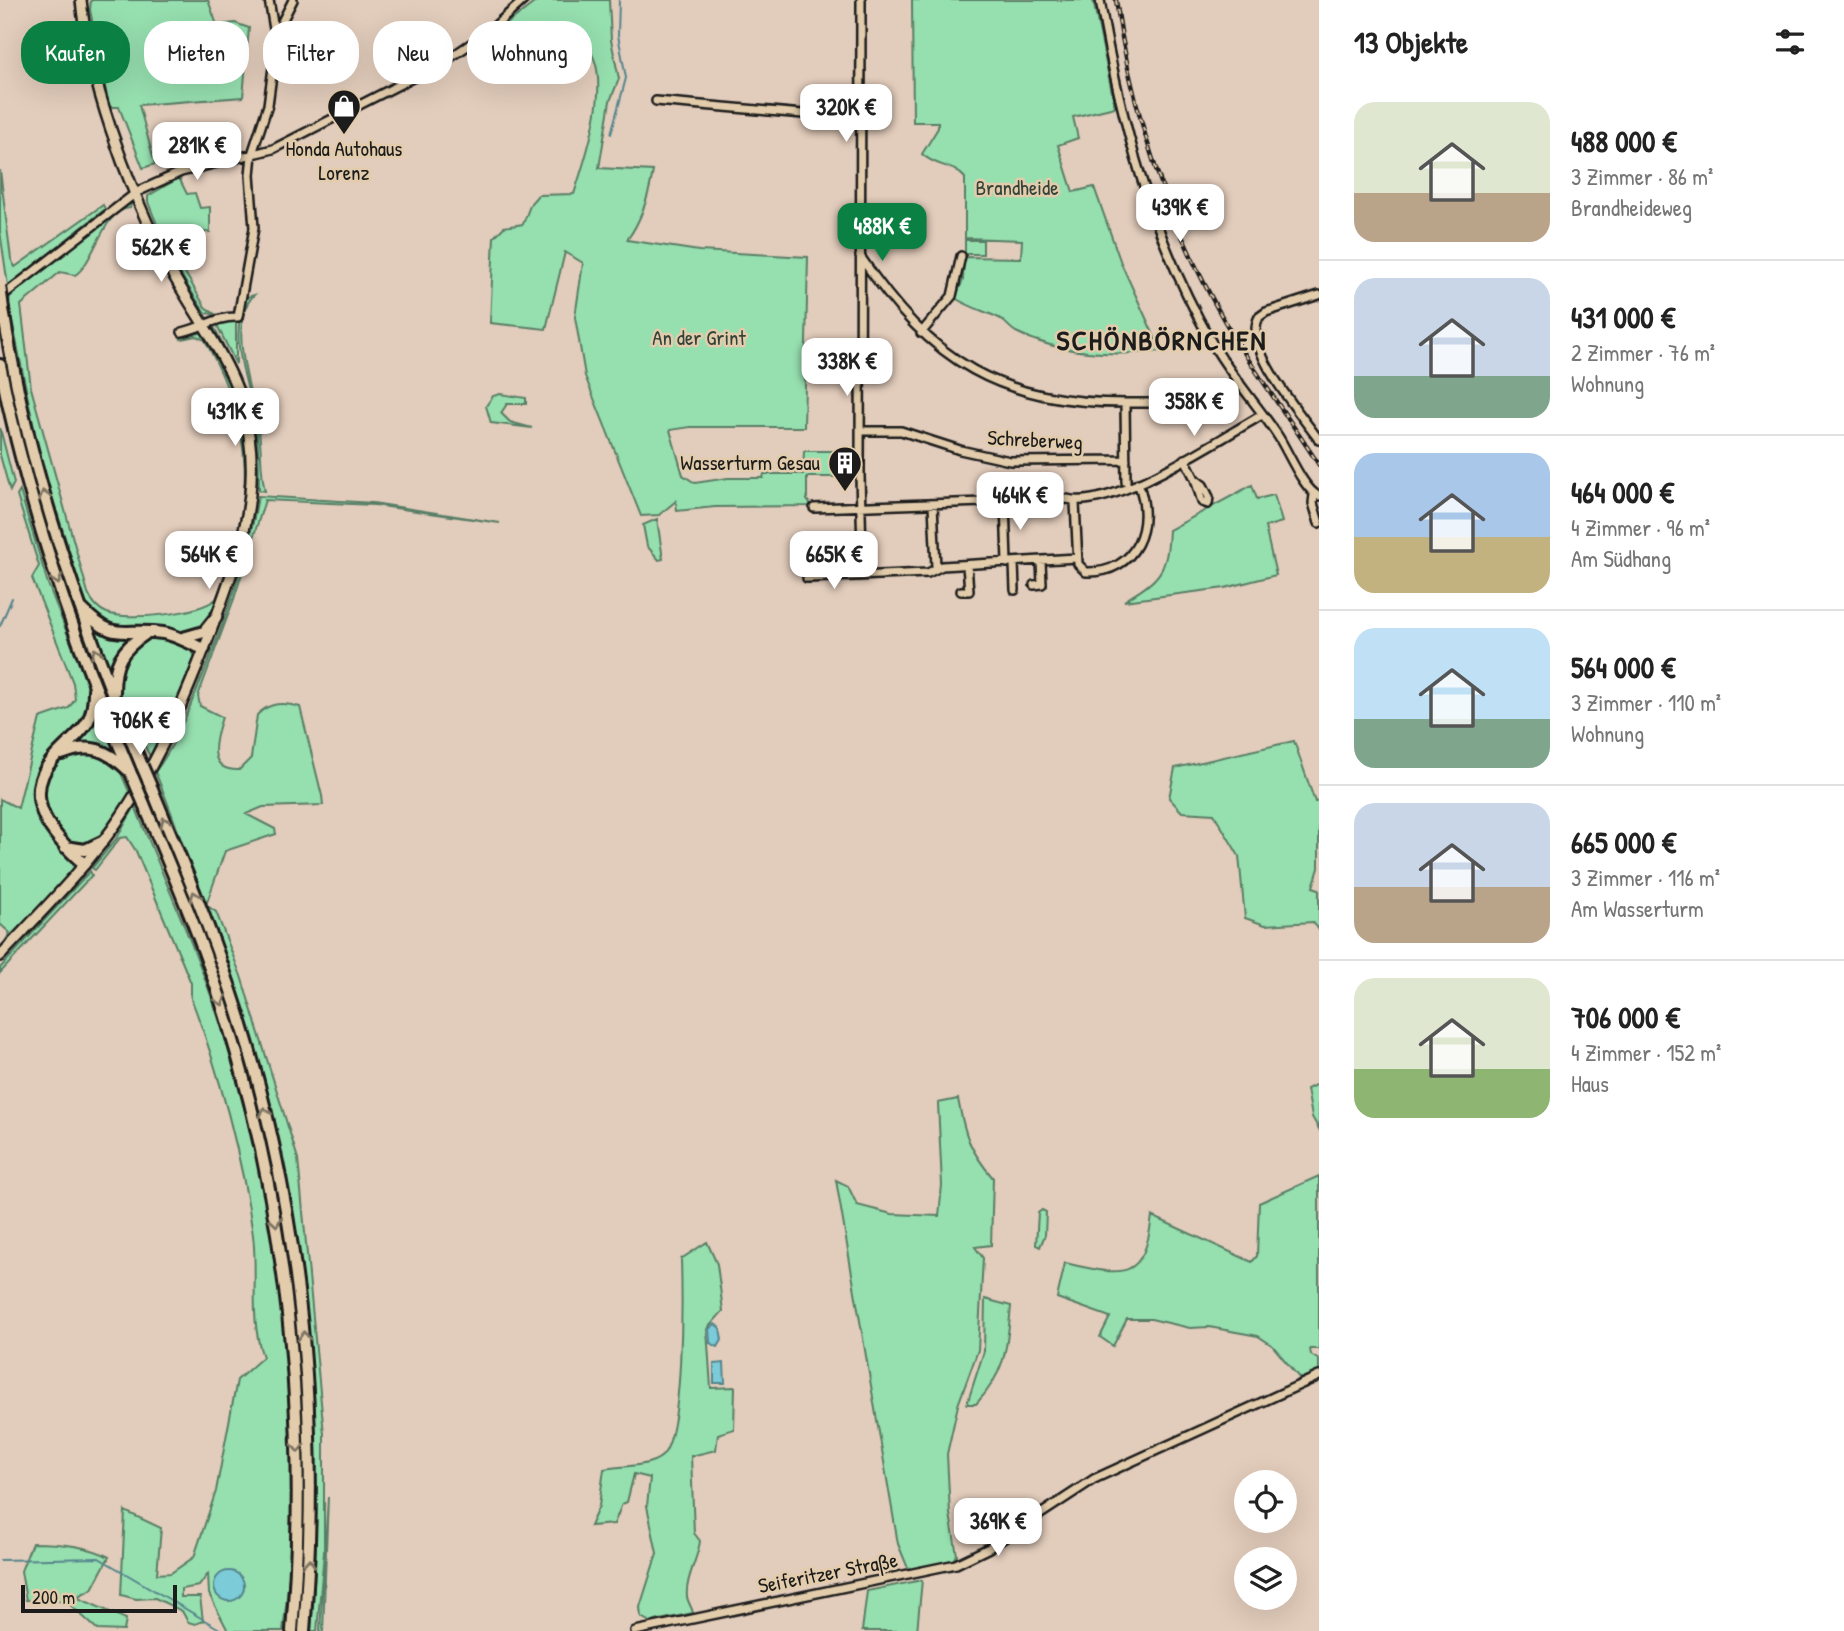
<!DOCTYPE html>
<html lang="de">
<head>
<meta charset="utf-8">
<style>
	:root { --surface:#fff; --page:#f6f6f6; --text:#222; --muted:#767676; --line:#e0e0e0; --accent:#0b8043 }
	body { margin:0; font-family:"Patrick Hand",sans-serif; background:var(--page); color:var(--text); height:100vh; display:flex; flex-direction:column; font-size:26px; white-space:nowrap }
	* { box-sizing:border-box; margin:0 }
	p { font-size:23px; color:var(--muted) }
	.icon { flex:none; width:38px; height:38px; fill:none; stroke:currentColor; stroke-width:2; stroke-linecap:round; stroke-linejoin:round }
	.map { position:relative; flex:1; overflow:hidden }
	.drawer { display:flex; flex-direction:column; background:var(--surface); width:525px }
	.drawer>* { flex:none }
	.top-card { position:absolute; left:21px; top:21px; width:665px; height:63px; display:flex; gap:14px }
	.buttons { position:absolute; left:1234px; top:1470px; display:grid; gap:14px }
	.buttons a { display:grid; place-items:center; width:63px; height:63px; border-radius:50%; background:var(--surface); box-shadow:0 7px 28px #0002; font-size:35px }
	.scale { position:absolute; left:21px; bottom:18px; width:156px; box-sizing:border-box; padding-left:7px; border:4px solid #1c1c1c; border-top:0; font-size:19px; line-height:24px; white-space:nowrap; color:#1c1c1c; -webkit-text-stroke:5px #e2ccab; paint-order:stroke }
	.price { position:absolute; translate:-50% -60px; padding:0 16px; border-radius:14px; background:#fff; color:#222; font-size:23px; line-height:46px; filter:drop-shadow(0 2px 4px #0008) }
	.price::after { content:''; position:absolute; left:50%; top:42px; width:21px; height:16px; margin-left:-10px; background:inherit; clip-path:polygon(0 0,100% 0,50% 100%) }
	.price.on { background:var(--accent); color:#fff }
	ul { padding:0; list-style:none }
	li { display:flex; align-items:center; gap:21px; height:175px; padding:0 35px }
	li+li { border-top:2px solid var(--line) }
	li span { display:grid; place-items:center; flex:none; width:196px; height:140px; border-radius:21px; color:#555 }
	li>.icon { margin-inline-start:auto }
	span .icon { width:84px; height:84px; fill:#fffc; stroke-width:1 }
	li b { font-size:30px }
	h2 { display:flex; justify-content:space-between; align-items:center; height:84px; padding:0 35px; font-size:30px }
	.pill { padding:0 24px; border-radius:28px; background:var(--surface); box-shadow:0 7px 28px #0002; font-size:24px; line-height:63px }
	.pill.on { background:var(--accent); color:#fff }
	main { display:flex; flex:1; min-height:0 }
	.map>svg:first-child { display:block }
	.green { fill:#96dfaf; stroke:#597e66; stroke-width:2 }
	.water { fill:#7bcbd8; stroke:#55858d; stroke-width:2 }
	.lines { fill:none; stroke-linecap:round; stroke-linejoin:round }
	.stream { stroke:#55858d; stroke-width:2 }
	.minor-casing { stroke:#1c1c1c; stroke-width:12 }
	.major-casing { stroke:#1c1c1c; stroke-width:14 }
	.highway-casing { stroke:#1c1c1c; stroke-width:16 }
	.minor { stroke:#e2ccab; stroke-width:7 }
	.major { stroke:#e2ccab; stroke-width:9 }
	.highway { stroke:#e2ccab; stroke-width:10 }
	.rail-casing { stroke:#1c1c1c; stroke-width:4.5 }
	.rail { stroke:#e2ccab; stroke-width:2; stroke-dasharray:5; stroke-linecap:butt }
	.highway-bridge-casing { stroke:#1c1c1c; stroke-width:16; stroke-linecap:butt }
	.highway-bridge { stroke:#e2ccab; stroke-width:10 }
	.oneway { stroke:#7f7464 }
	.labels { text-anchor:middle; stroke-width:5; stroke-linejoin:round; paint-order:stroke }
	.poi-label { font-size:21px; fill:#1c1c1c; stroke:#e2ccab }
	.park-label { font-size:21px; fill:#344339; stroke:#e2ccab }
	.street-label { font-size:21px; fill:#1c1c1c; stroke:#e2ccab }
	.district-label { font-size:28px; font-weight:bold; letter-spacing:2px; fill:#1c1c1c; stroke:#e2ccab }
</style>
</head>
<body>
<main>
<div class="map">
<svg width="1319" height="1631" viewBox="0 0 1319 1631">
	<rect width="100%" height="100%" fill="#e2ccbb"/>
	<filter id="ink" filterUnits="userSpaceOnUse"><feTurbulence type="fractalNoise" baseFrequency=".0143" numOctaves="2"/><feDisplacementMap in="SourceGraphic" scale="14" xChannelSelector="R" yChannelSelector="G"/><feConvolveMatrix kernelMatrix="1 2 1 2 8 2 1 2 1" color-interpolation-filters="sRGB"/></filter>
	<g filter="url(#ink)">
		<!-- green -->
		<path class="green" d="M91 0H208L217 25 235 23 249 28 243 97 139 105 155 164 143 168 119 107H109L90 10Z
			M538 0H609L611 40 619 79 610 101 599 168 653 171C649 195 642 220 627 240L699 251 808 257 804 427H690L670 430 683 475 695 483 728 478H763L764 474H803L804 451H840V477H807V500L812 506 715 507 677 511 676 501 659 515 641 516 585 376 575 317 583 263 565 252 546 329 490 323 494 237 504 227 523 224 531 203 538 195 574 194C585 160 615 75 586 46L503 38 496 32Z
			M912 0H1093L1115 107 1073 117 1078 138 1058 145 1073 192 1094 187 1121 263 1161 351C1112 356 1062 355 1016 332 1010 329 1006 322 999 318 984 311 969 307 955 298L963 280 964 257 1021 258 1022 240 965 238V178C953 164 935 167 922 154L938 128V122H913Z
			M0 170 11 259 15 267 103 205 105 209 8 286 0 231Z
			M179 178 187 194 195 193 200 208 210 207V232L171 233 169 245 205 307 215 314 205 313 171 259 148 202V196Z
			M131 204 130 208C103 209 94 264 75 275L60 272 21 305 31 388 88 593C92 602 97 609 107 613 129 621 198 614 216 599 256 499 256 435 205 340L196 336 181 339 180 336 201 333C211 340 215 353 221 363 257 432 252 504 227 575 219 598 213 618 194 635L112 630 87 608 40 458 9 305 10 294 126 205Z
			M965 240H983V254H965Z
			M254 295C225 324 254 398 259 432 262 451 260 472 265 491L259 490C259 466 259 443 255 419 247 379 227 337 247 297Z
			M235 320 236 322V364L217 325 219 321Z
			M214 327C240 376 265 433 256 490L253 444Z
			M500 394 526 398V404H507L501 413 510 422 532 428 491 423 486 406 493 396Z
			M0 428 14 483 10 491 0 455Z
			M1252 485 1257 499 1274 495 1282 522 1265 527 1276 575 1225 588 1124 601C1160 579 1167 573 1169 530Z
			M20 491 48 584 89 690 90 714 52 754 37 810 43 826 72 860 74 868 0 950 10 933 0 924V799L18 808 40 718 69 708 75 699 73 683 32 578 39 566 17 496Z
			M258 496 373 503 500 523 374 505 265 500 234 599 198 696 200 706 222 717C215 739 205 771 239 770L251 758 257 715C270 702 283 702 300 707L322 796 323 805 263 807 246 814 275 829 276 834 225 851 206 905 216 912 241 976 298 1159 324 1434V1552L317 1631H311C326 1449 310 1260 263 1079 246 1010 220 945 195 879 182 844 169 803 155 772 177 743 189 708 203 675 226 617 248 558 258 496Z
			M657 519 663 559 659 560 647 546 643 525Z
			M92 625 135 635 111 674Z
			M146 638C161 636 191 641 195 658L152 761 120 693 117 684 121 658Z
			M97 708 116 753 114 755 69 748Z
			M1294 741 1315 802 1319 801V868L1313 887 1319 889V930L1313 922 1265 925 1245 918 1239 856 1214 814 1182 812 1169 798 1175 768Z
			M97 750 117 764 131 796 95 842 89 846 74 848C67 842 57 836 54 829 43 808 36 767 64 756 74 752 87 752 97 750Z
			M135 806C166 885 205 967 229 1052 283 1237 308 1443 283 1631H228L209 1594 208 1574 199 1586 181 1589V1597H200L203 1621 195 1624 188 1622 182 1611 155 1598 136 1599 121 1595 125 1511 161 1528 157 1574 171 1573 194 1557 216 1491 237 1380 263 1357C249 1319 258 1276 253 1235 243 1161 218 1067 191 998V983L136 851 127 837 120 838 95 870 92 868 117 838Z
			M90 871 92 875 0 973V968Z
			M1319 1083V1129L1312 1117 1307 1089Z
			M958 1099C965 1136 969 1149 993 1178L991 1245 975 1247 983 1258 978 1350 958 1405 947 1454 950 1514 957 1555 951 1562 913 1571 907 1566 898 1544 836 1180 848 1186 857 1205 892 1214 939 1216 942 1185 938 1103Z
			M1319 1176V1349H1310L1311 1355 1319 1360V1371L1300 1379 1273 1346 1258 1336 1209 1327 1190 1328 1151 1319H1127L1113 1346 1100 1337 1110 1317 1057 1298 1065 1263C1121 1275 1144 1284 1152 1216L1252 1262 1257 1256 1259 1203Z
			M1042 1210 1046 1212 1045 1235 1040 1247 1036 1245 1038 1213Z
			M707 1242 717 1264 723 1311 707 1329 711 1388 735 1387 734 1429 718 1434 716 1450 691 1456 694 1533 700 1541C698 1559 685 1579 687 1597 688 1603 692 1607 693 1613L650 1622 641 1617 640 1607 657 1553 647 1506 650 1478 634 1474 627 1502 622 1504 614 1524 590 1526 599 1506 604 1469C620 1466 650 1467 662 1456 684 1435 682 1293 681 1259Z
			M985 1299 1011 1306C1007 1348 1006 1372 976 1404H967L984 1351Z
			M328 1497 323 1631H320Z
			M32 1543C57 1543 87 1545 109 1557L92 1589 76 1597 126 1619 124 1631 98 1630 66 1601 26 1600 21 1571Z
			M922 1580 917 1631H862L867 1591Z"/>
		<!-- water -->
		<path class="water" d="M715 1324 720 1328 722 1340 718 1347 710 1343 709 1329Z
			M724 1363 725 1383H714V1364Z
			M214 1586a15 15 0 1 1 30 0a15 15 0 1 1-30 0Z"/>
		<g class="lines">
			<!-- stream -->
			<path class="stream" d="M611 134 626 78 618 35 619 0
				M0 626 12 598
				M0 1560 99 1558 223 1631"/>
			<!-- minor casing -->
			<g class="minor-casing">
				<path id="minor" d="M861 0 860 476 862 551 867 575
					M1100 0C1120 119 1151 235 1211 341 1230 375 1257 404 1278 436 1288 451 1304 491 1319 496
					M275 35 293 0
					M656 101 860 119
					M860 256C932 363 1000 404 1131 403 1174 403 1202 406 1239 382
					M1319 295 1266 312 1259 317C1242 348 1301 414 1319 440
					M1 297 137 192 181 172 273 149 442 63 487 33 524 0
					M182 332C202 328 217 316 238 317L254 228 250 175 252 154 268 105 274 60 275 35 269 0
					M921 333 952 296 961 256
					M1125 403 1126 482
					M861 431H901L960 450 1010 461 1126 460
					M1185 459 1195 479 1202 502 1208 504 1209 497 1203 485 1195 479
					M1314 495 1313 503 1319 523
					M1005 502 1007 563
					M1075 503 1078 564 1086 572C1137 574 1155 525 1138 483
					M933 505 936 567
					M814 508 1067 499C1113 511 1219 439 1262 415
					M1014 563 1015 590
					M860 576 862 551
					M807 578 928 573 942 566 1077 558
					M1034 585 1042 584 1041 561
					M961 591H969L967 565
					M635 1631 956 1564 989 1548 1094 1479 1319 1376"/>
			</g>
			<!-- major casing -->
			<g class="major-casing">
				<path id="major" d="M0 956C42 911 88 866 122 815 164 752 192 683 218 612 232 573 246 535 250 494 254 456 249 414 233 379 214 335 183 297 162 254 126 181 89 80 81 0"/>
			</g>
			<!-- highway casing -->
			<g class="highway-casing">
				<path id="highway" d="M3 309C27 467 80 618 142 766
					M0 365C28 507 75 645 133 778
					M82 609C116 644 122 627 163 633 177 635 190 644 204 649
					M183 638 204 632 216 617
					M114 692C114 663 121 650 145 634
					M62 754C90 742 107 750 128 770
					M152 789C182 862 214 936 238 1012 301 1213 321 1422 304 1631
					M144 804C173 874 204 944 226 1017 288 1217 309 1423 292 1631
					M65 847 85 850 102 842
					M84 864C55 838 18 799 53 759 76 732 95 730 94 689"/>
			</g>
			<!-- minor -->
			<use href="#minor" class="minor"/>
			<!-- major -->
			<use href="#major" class="major"/>
			<!-- highway -->
			<use href="#highway" class="highway"/>
			<!-- rail casing -->
			<g class="rail-casing">
				<path id="rail" d="M1116 0C1132 114 1168 222 1225 322 1254 371 1288 417 1319 465"/>
			</g>
			<!-- rail -->
			<use href="#rail" class="rail"/>
			<!-- highway-bridge casing -->
			<g class="highway-bridge-casing">
				<path id="highway-bridge" d="M0 286 3 309
					M142 766 152 789
					M133 778 144 804"/>
			</g>
			<!-- highway-bridge -->
			<use href="#highway-bridge" class="highway-bridge"/>
		</g>
		<!-- one-way arrows -->
		<defs><path id="oneway-chevron" d="M-2-3.5L2.5 0L-2 3.5" fill="none" stroke-width="1.6" stroke-linecap="round" stroke-linejoin="round" transform="scale(1.75)"/></defs>
		<g class="oneway">
			<use href="#oneway-chevron" transform="translate(44 495) rotate(-107)"/>
			<use href="#oneway-chevron" transform="translate(57 580) rotate(71)"/>
			<use href="#oneway-chevron" transform="translate(96 653) rotate(-111)"/>
			<use href="#oneway-chevron" transform="translate(165 822) rotate(-113)"/>
			<use href="#oneway-chevron" transform="translate(195 896) rotate(-111)"/>
			<use href="#oneway-chevron" transform="translate(221 1001) rotate(71)"/>
			<use href="#oneway-chevron" transform="translate(265 1112) rotate(-104)"/>
			<use href="#oneway-chevron" transform="translate(276 1222) rotate(80)"/>
			<use href="#oneway-chevron" transform="translate(304 1336) rotate(-94)"/>
			<use href="#oneway-chevron" transform="translate(298 1448) rotate(89)"/>
			<use href="#oneway-chevron" transform="translate(309 1563) rotate(-87)"/>
		</g>
	</g>
	<!-- icons -->
	<defs>
		<g id="shop-pin" transform="scale(1.75)"><path d="M0 17L-7.5 6A9.5 9.5 0 1 1 7.5 6Z" fill="#1c1c1c" stroke="#e2ccab"/><path d="M-5-2.5h2.3a2.7 3.5 0 0 1 5.4 0H5L5.5 6h-11ZM-1.5-2.5h3a1.5 2.3 0 0 0-3 0Z" fill="#fff"/></g>
		<g id="building-pin" transform="scale(1.75)"><path d="M0 17L-7.5 6A9.5 9.5 0 1 1 7.5 6Z" fill="#1c1c1c" stroke="#e2ccab"/><path d="M-4-6H4V6H1V3H-1V6H-4ZM-2.5-4.3h1.7v1.8h-1.7ZM.8-4.3h1.7v1.8H.8ZM-2.5-1h1.7V.8h-1.7ZM.8-1h1.7V.8H.8Z" fill="#fff"/></g>
	</defs>
	<g fill-rule="evenodd">
		<use href="#shop-pin" x="344" y="106"/>
		<use href="#building-pin" x="845" y="463"/>
	</g>
	<g class="labels">
		<!-- poi labels -->
		<g class="poi-label">
			<text x="344" y="156">Honda Autohaus<tspan x="344" dy="24">Lorenz</tspan></text>
			<text x="820" y="470" text-anchor="end">Wasserturm Gesau</text>
		</g>
		<!-- park labels -->
		<g class="park-label">
			<text x="1017" y="195">Brandheide</text>
			<text x="699" y="345">An der Grint</text>
		</g>
		<!-- street labels -->
		<g class="street-label">
			<text transform="translate(1035 440) rotate(3)" y="7">Schreberweg</text>
			<text transform="translate(828 1573) rotate(-11)" y="7">Seiferitzer Straße</text>
		</g>
		<!-- district labels -->
		<g class="district-label">
			<text x="1162" y="350">SCHÖNBÖRNCHEN</text>
		</g>
	</g>
</svg>
<div class="buttons">
<a><svg class="icon" aria-label="locate" viewBox="0 0 24 24"><circle cx="12" cy="12" r="6"/><path d="M12 2v4M12 18v4M2 12h4M18 12h4"/></svg></a>
<a><svg class="icon" aria-label="layers" viewBox="0 0 24 24"><path d="M12 4l9 5-9 5-9-5zM3 14l9 5 9-5"/></svg></a>
</div>
<div class="scale">200 m</div>
<b class="price" style="left:846px;top:144px">320K €</b>
<b class="price" style="left:197px;top:182px">281K €</b>
<b class="price" style="left:1180px;top:244px">439K €</b>
<b class="price on" style="left:882px;top:263px">488K €</b>
<b class="price" style="left:161px;top:284px">562K €</b>
<b class="price" style="left:847px;top:398px">338K €</b>
<b class="price" style="left:1194px;top:438px">358K €</b>
<b class="price" style="left:235px;top:448px">431K €</b>
<b class="price" style="left:1020px;top:532px">464K €</b>
<b class="price" style="left:209px;top:591px">564K €</b>
<b class="price" style="left:834px;top:591px">665K €</b>
<b class="price" style="left:140px;top:757px">706K €</b>
<b class="price" style="left:998px;top:1558px">369K €</b>
<div class="top-card">
<a class="pill on">Kaufen</a>
<a class="pill">Mieten</a>
<a class="pill">Filter</a>
<a class="pill">Neu</a>
<a class="pill">Wohnung</a>
</div>
</div>
<section class="drawer">
<h2>13 Objekte<svg class="icon" aria-label="filters" viewBox="0 0 24 24"><path d="M4 7h16M4 17h16"/><circle cx="9" cy="7" r="2"/><circle cx="15" cy="17" r="2"/></svg></h2>
<ul>
<li><span style="background:linear-gradient(#dfe7d0 65%,#b9a48a 0)"><svg class="icon" aria-label="home" viewBox="0 0 24 24"><path d="M3 11l9-7 9 7M6 9v11h12V9"/></svg></span><div><b>488 000 €</b><p>3 Zimmer · 86 m²</p><p>Brandheideweg</p></div></li>
<li><span style="background:linear-gradient(#c9d6e8 70%,#7fa58c 0)"><svg class="icon" aria-label="home" viewBox="0 0 24 24"><path d="M3 11l9-7 9 7M6 9v11h12V9"/></svg></span><div><b>431 000 €</b><p>2 Zimmer · 76 m²</p><p>Wohnung</p></div></li>
<li><span style="background:linear-gradient(#a9c7e8 60%,#c2b280 0)"><svg class="icon" aria-label="home" viewBox="0 0 24 24"><path d="M3 11l9-7 9 7M6 9v11h12V9"/></svg></span><div><b>464 000 €</b><p>4 Zimmer · 96 m²</p><p>Am Südhang</p></div></li>
<li><span style="background:linear-gradient(#bfe0f5 65%,#7fa58c 0)"><svg class="icon" aria-label="home" viewBox="0 0 24 24"><path d="M3 11l9-7 9 7M6 9v11h12V9"/></svg></span><div><b>564 000 €</b><p>3 Zimmer · 110 m²</p><p>Wohnung</p></div></li>
<li><span style="background:linear-gradient(#c9d6e8 60%,#b9a48a 0)"><svg class="icon" aria-label="home" viewBox="0 0 24 24"><path d="M3 11l9-7 9 7M6 9v11h12V9"/></svg></span><div><b>665 000 €</b><p>3 Zimmer · 116 m²</p><p>Am Wasserturm</p></div></li>
<li><span style="background:linear-gradient(#dfe7d0 65%,#8fb573 0)"><svg class="icon" aria-label="home" viewBox="0 0 24 24"><path d="M3 11l9-7 9 7M6 9v11h12V9"/></svg></span><div><b>706 000 €</b><p>4 Zimmer · 152 m²</p><p>Haus</p></div></li>
</ul>
</section>
</main>
</body>
</html>
